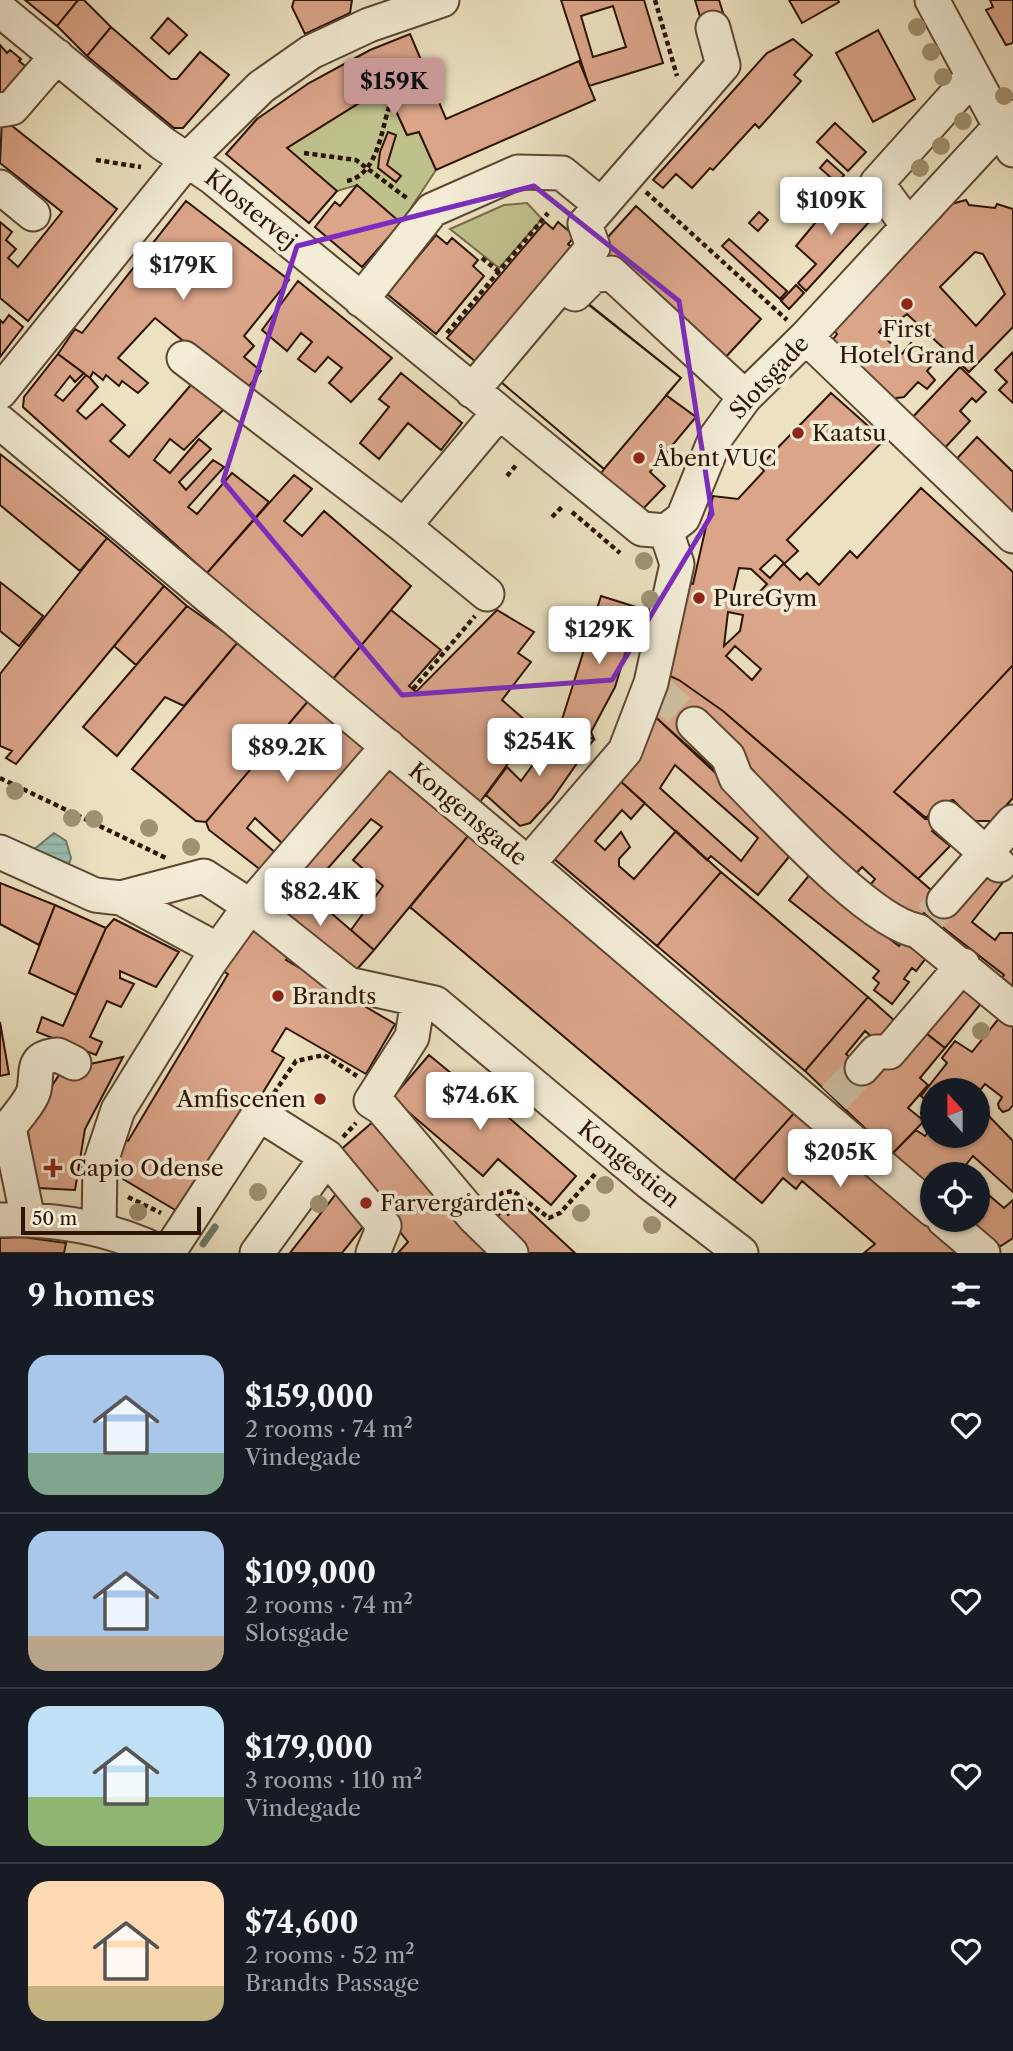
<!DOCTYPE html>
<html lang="en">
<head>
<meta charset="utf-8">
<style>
	:root { --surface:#171b24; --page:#242831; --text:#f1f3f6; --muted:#9ea1a6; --line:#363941; --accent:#c59692 }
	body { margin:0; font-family:"Libre Caslon Text",serif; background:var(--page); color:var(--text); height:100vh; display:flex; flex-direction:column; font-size:26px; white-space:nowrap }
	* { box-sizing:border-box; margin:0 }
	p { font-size:23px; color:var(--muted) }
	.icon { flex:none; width:38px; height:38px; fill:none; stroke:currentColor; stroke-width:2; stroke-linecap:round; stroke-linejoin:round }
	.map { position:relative; height:1253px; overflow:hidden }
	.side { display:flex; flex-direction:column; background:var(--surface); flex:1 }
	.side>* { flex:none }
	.needle { width:46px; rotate:339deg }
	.controls { position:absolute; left:920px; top:1078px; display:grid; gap:14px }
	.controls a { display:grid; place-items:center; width:70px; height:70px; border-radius:50%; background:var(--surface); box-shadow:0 2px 5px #0004; font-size:35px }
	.scale { position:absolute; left:21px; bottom:18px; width:180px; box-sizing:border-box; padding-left:7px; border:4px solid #2d1403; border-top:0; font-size:19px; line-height:24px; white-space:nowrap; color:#2d1403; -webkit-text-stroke:5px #f3ecd6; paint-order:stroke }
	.price { position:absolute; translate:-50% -60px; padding:0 16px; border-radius:7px; background:#fff; color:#222; font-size:23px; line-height:46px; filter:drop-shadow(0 2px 4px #0008) }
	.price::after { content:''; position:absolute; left:50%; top:42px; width:21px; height:16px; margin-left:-10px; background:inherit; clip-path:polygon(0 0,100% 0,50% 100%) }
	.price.active { background:var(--accent); color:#111 }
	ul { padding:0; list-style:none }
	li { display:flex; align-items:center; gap:21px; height:175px; padding:0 28px }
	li+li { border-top:2px solid var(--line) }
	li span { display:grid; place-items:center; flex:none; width:196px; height:140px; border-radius:21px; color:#555 }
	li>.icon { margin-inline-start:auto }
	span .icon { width:84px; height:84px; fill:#fffc; stroke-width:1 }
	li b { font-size:30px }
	h2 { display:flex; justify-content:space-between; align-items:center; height:84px; padding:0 28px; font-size:30px }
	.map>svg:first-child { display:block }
	.green { fill:#bfc18d; stroke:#766a48; stroke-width:2 }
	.water { fill:url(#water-rules); stroke:#6e7a6c; stroke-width:2 }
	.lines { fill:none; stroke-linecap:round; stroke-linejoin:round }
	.stream { stroke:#6e7a6c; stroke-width:7 }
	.building { fill:#dba58a; stroke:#2d1403; stroke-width:2; fill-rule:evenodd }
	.minor-tunnel { stroke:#cfc2a4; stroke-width:33; stroke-dasharray:33 17; stroke-linecap:butt }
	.minor-casing { stroke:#5d4732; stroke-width:37 }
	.path { stroke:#2d1403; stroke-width:4.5; stroke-dasharray:5 3.5; stroke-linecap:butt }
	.minor { stroke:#f3ecd6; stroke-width:33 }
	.tree { fill:#9f9272 }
	.marked { fill:none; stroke:#7b2cbf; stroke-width:5; stroke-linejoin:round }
	.poi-dot { fill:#8f2418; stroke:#f3ecd6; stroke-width:2.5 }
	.labels { text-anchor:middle; stroke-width:7; stroke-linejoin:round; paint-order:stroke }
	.street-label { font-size:23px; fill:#2d1403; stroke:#f3ecd6 }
	.poi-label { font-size:23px; fill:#2d1403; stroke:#f3ecd6; text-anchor:start }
</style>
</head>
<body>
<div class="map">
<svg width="1013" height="1253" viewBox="0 0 1013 1253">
	<defs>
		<pattern id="water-rules" width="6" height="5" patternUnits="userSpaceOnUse" patternTransform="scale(1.75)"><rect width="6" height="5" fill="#99beb2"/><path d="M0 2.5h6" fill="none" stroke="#84a297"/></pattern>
	</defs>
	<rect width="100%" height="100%" fill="#ece1c0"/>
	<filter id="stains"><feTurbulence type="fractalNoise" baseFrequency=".00286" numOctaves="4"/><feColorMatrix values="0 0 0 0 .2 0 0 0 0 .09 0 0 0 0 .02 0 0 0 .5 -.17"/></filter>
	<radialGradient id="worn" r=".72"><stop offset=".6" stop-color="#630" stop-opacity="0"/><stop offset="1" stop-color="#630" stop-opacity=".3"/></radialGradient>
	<!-- green -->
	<path class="green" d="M385 87 407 135 419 132 436 170 401 223 357 185 337 191 287 148Z
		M527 203 542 219 499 268 450 229 504 205Z"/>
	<!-- water -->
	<path class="water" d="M54 833 66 841 71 858 68 867 32 851Z"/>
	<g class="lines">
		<!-- stream -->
		<path class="stream" d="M203 1244 215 1227"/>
	</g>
	<!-- building -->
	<path class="building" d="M25 0H78L57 26Z
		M78 0H84L111 27 87 56 57 26Z
		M294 0H352L350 13 305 34 292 7Z
		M561 0H644L663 63 589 86ZM613 6 626 47 593 57 581 16Z
		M695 0H719L724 16 702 23Z
		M789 0H838L839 2 802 23Z
		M990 0H1013V43L1006 45 986 10 993 7Z
		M168 18 187 35 169 54 151 38Z
		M111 27 171 79H177L200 52 229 75 183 128H174L87 56Z
		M878 30 915 99 873 122 836 53Z
		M410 34 446 119 579 61 595 100 436 170 419 132 407 135 385 87 287 148 337 191 309 223 226 154 257 119 309 83 370 50Z
		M793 39 812 55 794 75 801 81 759 128 755 124 713 170 710 168 692 188 676 174 663 188 653 180 767 53Z
		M0 45 7 53 10 50 21 59 19 61 29 69 6 95 0 92Z
		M2 118 117 209 28 321 0 298V222L12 232 6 240 16 249 8 258 18 267 62 212 0 163Z
		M835 123 866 152 848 171 817 142Z
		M388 132 396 135 387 165 401 176 396 182 378 168 380 152Z
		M827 160 844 175 837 183 820 168Z
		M357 185 401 223 362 267 315 227 335 202 340 206Z
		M840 193 870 221 806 291 798 283 816 264 796 246Z
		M966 200 969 205 995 208 997 204 1013 209V327L969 372 907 314 898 321 892 317 879 332 902 354 911 343 933 364 927 371 935 380 927 389 918 382 904 397 890 399 832 341 837 334 834 330 944 213V206ZM975 252 983 254 1005 294 976 326 940 287Z
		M186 201 289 280 244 336 254 346 244 357 261 371 245 391 155 318 118 358 148 383 138 393 122 381 119 386 106 375 103 380 93 372 90 378 58 354 75 329 82 333Z
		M636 206 761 319 723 360 598 248Z
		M759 212 768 220 758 231 749 223Z
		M545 222 553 229 558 222 575 236 568 244 578 252 482 367 447 338Z
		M436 235 447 244 452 238 478 260 473 266 484 276 436 334 387 294Z
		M729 239 787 291 780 299 722 246Z
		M298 281 392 358 351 402 329 383 342 368 328 357 315 372 298 359 312 342 301 333 287 351 262 330Z
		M796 285 804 293 789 309 781 301Z
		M570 289 681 378 604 469 495 377Z
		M575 294 681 378 666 395 696 417 650 472 665 486 641 511 598 478 604 469 495 377Z
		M9 315 23 327 0 357V320L3 323Z
		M1013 352V403L999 390 1007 382 995 370Z
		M58 354 84 373 75 382 70 376 55 395 63 401 86 375 90 378 98 387 77 411 86 419 102 404 125 425 110 441 129 457 196 379 228 405 184 450 170 439 154 460 170 473 199 439 211 449 179 482 186 490 213 460 224 467 188 507 197 514 232 473 269 502 207 573 23 407 24 397Z
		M960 367 986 392 976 402 972 398 960 411 970 421 941 452 909 421Z
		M401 373 462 423 441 450 408 423 379 459 360 443 389 407 379 399Z
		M831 393 884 440 787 540 798 551 784 564 800 580 807 573 819 585 850 551 857 558 921 488 1013 572V665L894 792 936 826 932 831 950 846 918 879 723 711 679 680 659 671 679 582 693 584 713 496 738 499 764 471 760 466ZM775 555 784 563 770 578 760 569ZM739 568 751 569 767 584 747 605 731 601ZM728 612 743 615 740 631 724 646ZM735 646 761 669 752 680 726 656Z
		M977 437 1013 472V524L951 465Z
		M0 454 107 538 80 571 0 505Z
		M294 475 312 489 284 521 302 536 324 511 411 586 333 679 207 573Z
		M107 538 164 586 16 764 6 758 12 751 0 746V674Z
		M0 582 43 616 19 646 0 631Z
		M164 586 187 606 136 665 114 646Z
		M601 596 639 608 615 687 591 732 594 739 559 729Z
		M187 606 238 642 184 706 165 697 117 756 83 727Z
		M391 610 441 650 409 686 416 692 497 610 534 632 518 653 531 662 502 700 534 728 480 802 333 679Z
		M238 642 309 700 206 822 196 821 132 769Z
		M1013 665V798L992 821H974L953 800 940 804 925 819 894 792Z
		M659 671 679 680 723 711 944 901 980 862 1004 881 972 922 995 940 1000 933H1013V995L998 983 1004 975 924 913 918 921 870 885 875 879 862 867 852 878 745 781 754 771 736 755 702 710 689 735 727 771 721 776 650 712Z
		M309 700 364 746 366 754 285 846 255 818 247 828 277 854 262 871 209 830 206 822Z
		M650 712 796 848 758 895 711 856 707 860 617 778ZM675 765 758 838 741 861 660 788Z
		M559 729 594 739 552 799 530 823 520 826 486 795 507 767 521 781Z
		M391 770 468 836 374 950 351 930 383 886 353 860 382 827 371 819 322 875 332 884 320 903 294 881 382 773Z
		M617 778 645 803 631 819 622 810 595 841 605 850 621 832 630 847 619 859V866L634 879 676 831 721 872 657 946 552 857Z
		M468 836 797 1110 734 1180 410 907Z
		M815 868 831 893 899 946 906 936 929 954 916 971 912 968 904 979 909 982 892 1004 874 990 879 983 873 978 879 971 789 900Z
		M721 872 868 997 805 1071 657 946Z
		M294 881 374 950 351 976 265 905Z
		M0 883 55 905 39 945 0 924Z
		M55 905 106 928 76 995 29 973Z
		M256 917 292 951 286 960 395 1024 366 1074 286 1028 272 1051 284 1058 187 1217 123 1179 119 1170V1161L109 1156 121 1137 128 1141 228 974 216 967Z
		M114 919 179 952 156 987 120 971V978L134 984 121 1007 107 1001 90 1037 102 1042 96 1055 37 1032 42 1017 63 1026 106 928Z
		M960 975 987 996 945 1048 918 1027Z
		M868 997 904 1029 887 1050 865 1031 846 1054 872 1077 883 1053 922 1030 945 1048 920 1078 928 1085 908 1108 924 1121 892 1154 805 1071Z
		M1004 1012 1013 1019V1105L1009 1110 1003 1112 999 1108 998 1104 1002 1097 985 1084 978 1093 933 1090V1106L921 1096 947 1063 942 1058 955 1041 972 1052Z
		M0 1022 9 1074 0 1076Z
		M429 1055 457 1078 448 1088 482 1117 493 1104 576 1176 551 1205 498 1159 483 1176 392 1098Z
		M123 1057 85 1129 75 1190 37 1188 27 1126 62 1070Z
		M797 1110 961 1253H864L875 1244 802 1181 796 1189 783 1178 762 1203 734 1180Z
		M985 1112 1013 1141V1192L973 1156 961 1171 965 1174H933V1190L892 1154 916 1130 925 1136 933 1126V1136H978V1113Z
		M374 1121 496 1253H398L408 1242 337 1153Z
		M978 1186 1004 1208 1013 1200V1238L1001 1246 993 1244 966 1220H978Z
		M339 1190 371 1217 342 1253H290Z
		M521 1203 575 1253H523L492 1222 504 1210 508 1215Z
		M22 1237 66 1243 64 1253H0V1238Z"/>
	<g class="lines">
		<!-- minor-tunnel -->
		<path class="minor-tunnel" d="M655 688 694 724
			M930 917 944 901
			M834 1098 862 1068"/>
		<!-- minor casing -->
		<g class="minor-casing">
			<path id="minor" d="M932 0 1013 150
				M0 10 162 143 212 177 642 529 666 531
				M0 110 12 108 57 56
				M0 187 33 214
				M908 226 877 183 973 76
				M575 294 593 276 611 273 745 397
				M361 300 432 210 518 172 562 173 601 205
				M806 337 1013 536
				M184 358 404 526 499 412
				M472 391 593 247 585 224 723 65 713 28
				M0 392 188 159 261 87 311 52 369 25 442 0
				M0 422 528 864 933 1210
				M404 526 487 594
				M666 531 683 518 716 437 745 397 806 337 1000 127 1013 117
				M694 724 728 757 736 778C773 815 870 923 918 931L1013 1009
				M946 818 999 865
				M0 852 95 895 121 898 204 876 250 906 348 984 435 1003 650 1183 741 1253
				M528 864 625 751 651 683 677 564 666 531
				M121 898 218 950
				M944 901 1013 822
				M418 1000 412 1037 371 1101 382 1108 475 1218 511 1253
				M862 1068 876 1052H889L963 965
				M28 1219 9 1128C16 1117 31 1102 34 1090 38 1071 30 1057 58 1055L74 1063
				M0 1220C57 1218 111 1228 162 1253
				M944 1220 983 1253
				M99 1228 100 1164 118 1110 209 963 250 906 388 746
				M168 1253 259 1114 327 1157 384 1226 373 1253
				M257 1253 327 1157"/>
		</g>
		<!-- path -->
		<path class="path" d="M655 0 677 76
			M304 153 356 160 408 199
			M96 160 141 167
			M347 181C377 175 381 132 389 107
			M646 192 787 320
			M482 258 499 272
			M447 333 548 213
			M507 476 517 464
			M572 512 620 553
			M552 517 564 505
			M413 689 475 616
			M0 778 166 858
			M274 1093 296 1061 324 1055 357 1076
			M343 1137 356 1123
			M128 1197 161 1213
			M493 1201 502 1193 513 1191 549 1218 560 1213 597 1172"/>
		<!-- minor -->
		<use href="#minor" class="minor"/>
	</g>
	<!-- trees -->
	<g class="tree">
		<circle cx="917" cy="27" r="9"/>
		<circle cx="931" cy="52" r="9"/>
		<circle cx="943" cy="77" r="9"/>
		<circle cx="1004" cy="96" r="9"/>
		<circle cx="963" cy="121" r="9"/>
		<circle cx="941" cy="146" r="9"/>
		<circle cx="920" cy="168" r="9"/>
		<circle cx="644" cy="561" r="9"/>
		<circle cx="650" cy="599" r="9"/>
		<circle cx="15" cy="791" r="9"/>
		<circle cx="72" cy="818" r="9"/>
		<circle cx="94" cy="819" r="9"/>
		<circle cx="149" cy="828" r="9"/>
		<circle cx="191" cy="847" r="9"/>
		<circle cx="981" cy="1031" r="9"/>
		<circle cx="605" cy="1185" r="9"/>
		<circle cx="258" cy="1192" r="9"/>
		<circle cx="319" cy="1204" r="9"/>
		<circle cx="138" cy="1212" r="9"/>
		<circle cx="581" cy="1213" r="9"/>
		<circle cx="652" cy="1225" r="9"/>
	</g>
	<!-- marked area -->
	<path class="marked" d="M534 186 679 301 712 514 612 680 402 695 223 481 297 246Z"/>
	<!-- markers -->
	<g class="poi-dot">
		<circle cx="907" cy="304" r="7"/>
		<circle cx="798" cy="433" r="7"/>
		<circle cx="639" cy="458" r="7"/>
		<circle cx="699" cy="598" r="7"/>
		<circle cx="278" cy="996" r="7"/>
		<circle cx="320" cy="1099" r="7"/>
		<path d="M49.5 1157.5h7v7h7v7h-7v7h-7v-7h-7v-7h7z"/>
		<circle cx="366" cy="1203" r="7"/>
	</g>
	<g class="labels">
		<!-- street labels -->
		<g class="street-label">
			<text transform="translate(251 209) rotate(39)" y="8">Klostervej</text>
			<text transform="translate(769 377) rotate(-47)" y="8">Slotsgade</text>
			<text transform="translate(468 814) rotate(40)" y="8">Kongensgade</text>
			<text transform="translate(629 1164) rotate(39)" y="8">Kongestien</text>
		</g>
		<!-- poi labels -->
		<g class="poi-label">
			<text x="907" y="337" text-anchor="middle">First<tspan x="907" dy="26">Hotel Grand</tspan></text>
			<text x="812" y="441">Kaatsu</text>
			<text x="653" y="466">Åbent VUC</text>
			<text x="713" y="606">PureGym</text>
			<text x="292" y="1004">Brandts</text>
			<text x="306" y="1107" text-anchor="end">Amfiscenen</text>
			<text x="69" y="1176">Capio Odense</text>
			<text x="380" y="1211">Farvergården</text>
		</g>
	</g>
	<rect width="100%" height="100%" filter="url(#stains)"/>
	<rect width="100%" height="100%" fill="url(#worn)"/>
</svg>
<div class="controls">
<a><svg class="needle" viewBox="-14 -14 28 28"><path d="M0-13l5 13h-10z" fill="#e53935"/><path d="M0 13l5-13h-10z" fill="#9ea1a6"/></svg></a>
<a><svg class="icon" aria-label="locate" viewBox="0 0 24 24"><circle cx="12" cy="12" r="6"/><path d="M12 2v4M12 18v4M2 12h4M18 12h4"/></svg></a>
</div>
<div class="scale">50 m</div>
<b class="price active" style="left:394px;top:118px">$159K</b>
<b class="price" style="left:831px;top:237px">$109K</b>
<b class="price" style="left:183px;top:302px">$179K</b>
<b class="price" style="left:599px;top:666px">$129K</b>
<b class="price" style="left:539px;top:778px">$254K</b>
<b class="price" style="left:287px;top:784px">$89.2K</b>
<b class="price" style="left:320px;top:928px">$82.4K</b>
<b class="price" style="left:480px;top:1132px">$74.6K</b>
<b class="price" style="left:840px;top:1189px">$205K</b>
</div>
<section class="side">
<h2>9 homes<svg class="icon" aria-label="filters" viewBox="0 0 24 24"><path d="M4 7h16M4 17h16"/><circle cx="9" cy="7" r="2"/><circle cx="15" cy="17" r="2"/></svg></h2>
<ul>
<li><span style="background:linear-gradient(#a9c7e8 70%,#7fa58c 0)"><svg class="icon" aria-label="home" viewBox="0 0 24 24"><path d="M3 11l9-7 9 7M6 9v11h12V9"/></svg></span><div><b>$159,000</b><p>2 rooms · 74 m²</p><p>Vindegade</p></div><svg class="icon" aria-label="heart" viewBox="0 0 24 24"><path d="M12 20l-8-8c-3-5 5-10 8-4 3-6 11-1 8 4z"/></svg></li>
<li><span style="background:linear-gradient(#a9c7e8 75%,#b9a48a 0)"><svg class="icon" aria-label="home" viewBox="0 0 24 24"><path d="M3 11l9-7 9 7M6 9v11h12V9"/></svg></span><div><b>$109,000</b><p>2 rooms · 74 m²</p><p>Slotsgade</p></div><svg class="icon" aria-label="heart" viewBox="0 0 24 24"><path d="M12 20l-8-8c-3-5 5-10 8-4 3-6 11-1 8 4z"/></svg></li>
<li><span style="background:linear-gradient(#bfe0f5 65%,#8fb573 0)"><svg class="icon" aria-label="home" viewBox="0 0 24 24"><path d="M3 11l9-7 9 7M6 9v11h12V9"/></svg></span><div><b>$179,000</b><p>3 rooms · 110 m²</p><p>Vindegade</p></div><svg class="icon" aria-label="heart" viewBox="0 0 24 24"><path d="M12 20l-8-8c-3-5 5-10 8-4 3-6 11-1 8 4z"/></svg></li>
<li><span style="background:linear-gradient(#ffd9b3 75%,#c2b280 0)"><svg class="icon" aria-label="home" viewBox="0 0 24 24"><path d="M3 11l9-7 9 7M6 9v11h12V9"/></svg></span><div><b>$74,600</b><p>2 rooms · 52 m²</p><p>Brandts Passage</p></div><svg class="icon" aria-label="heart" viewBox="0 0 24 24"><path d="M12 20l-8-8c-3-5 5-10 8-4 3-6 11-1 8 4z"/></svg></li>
</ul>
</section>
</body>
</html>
